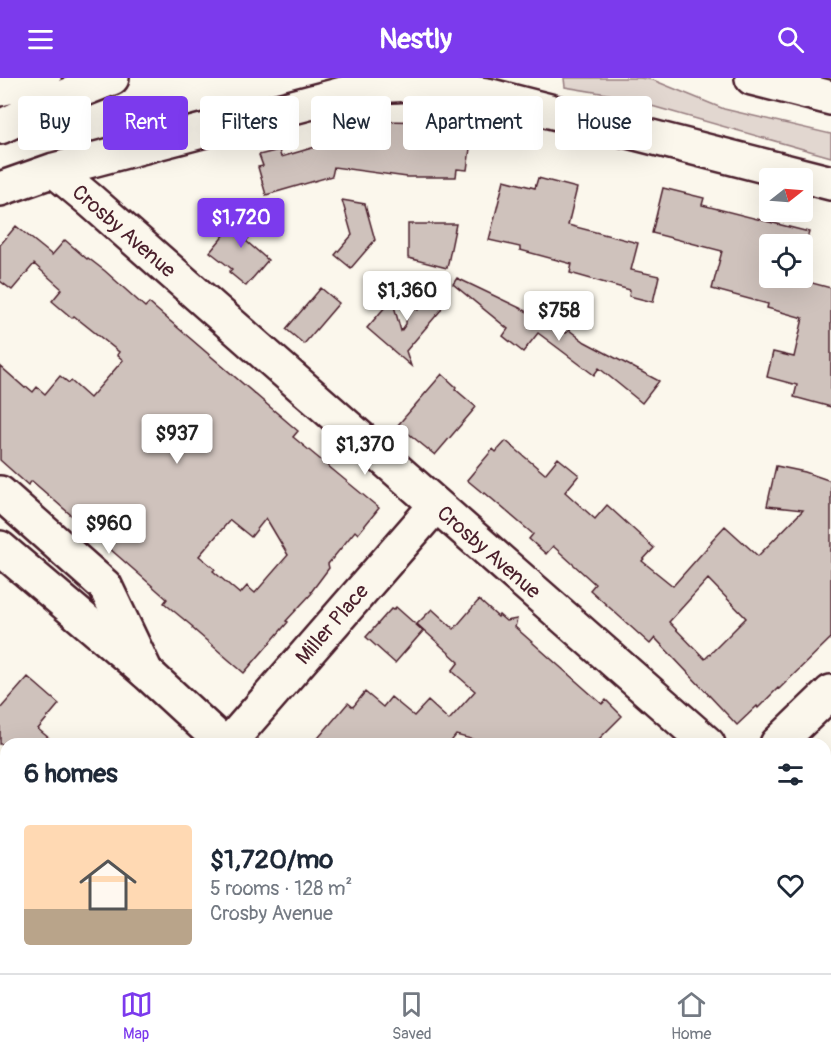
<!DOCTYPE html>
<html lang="en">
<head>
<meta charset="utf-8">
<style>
	:root { --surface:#fff; --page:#f2f2f3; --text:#1f2937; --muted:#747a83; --line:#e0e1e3; --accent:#7c3aed }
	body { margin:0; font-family:Pangolin,sans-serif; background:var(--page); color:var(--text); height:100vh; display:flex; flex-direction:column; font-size:22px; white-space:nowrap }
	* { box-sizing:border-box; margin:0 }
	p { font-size:20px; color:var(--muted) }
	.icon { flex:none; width:33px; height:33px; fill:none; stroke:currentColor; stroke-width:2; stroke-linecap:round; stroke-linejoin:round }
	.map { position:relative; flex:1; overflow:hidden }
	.panel { position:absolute; left:0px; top:660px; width:831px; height:236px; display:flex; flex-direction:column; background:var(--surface); border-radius:18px 18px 0 0; box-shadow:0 6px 24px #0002 }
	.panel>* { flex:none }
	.banner { position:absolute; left:18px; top:18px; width:795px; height:54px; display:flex; gap:12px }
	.needle { width:39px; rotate:73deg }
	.controls { position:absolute; left:759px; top:90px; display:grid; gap:12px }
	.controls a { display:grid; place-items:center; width:54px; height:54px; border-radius:6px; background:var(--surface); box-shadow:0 6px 24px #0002; font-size:30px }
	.price { position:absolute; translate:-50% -51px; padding:0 14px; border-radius:6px; background:#fff; color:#222; font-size:20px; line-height:39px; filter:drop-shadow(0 2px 3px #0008) }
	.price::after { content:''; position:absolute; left:50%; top:36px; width:18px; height:14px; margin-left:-9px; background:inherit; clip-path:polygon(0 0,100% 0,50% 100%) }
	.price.active { background:var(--accent); color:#fff }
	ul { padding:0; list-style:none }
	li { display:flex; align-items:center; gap:18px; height:150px; padding:0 24px }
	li+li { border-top:2px solid var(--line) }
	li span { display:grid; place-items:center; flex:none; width:168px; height:120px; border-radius:6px; color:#555 }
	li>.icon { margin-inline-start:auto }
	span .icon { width:72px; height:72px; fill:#fffc; stroke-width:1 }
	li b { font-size:26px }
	h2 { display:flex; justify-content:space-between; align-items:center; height:72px; padding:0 24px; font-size:26px }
	.pill { padding:0 21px; border-radius:6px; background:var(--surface); box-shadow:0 6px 24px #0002; font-size:21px; line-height:54px }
	.pill.active { background:var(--accent); color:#fff }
	header { display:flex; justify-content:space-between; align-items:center; height:78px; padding:0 24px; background:var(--accent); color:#fff; font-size:27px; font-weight:700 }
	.dock { display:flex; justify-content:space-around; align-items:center; height:84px; border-top:2px solid var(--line); background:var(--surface); font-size:16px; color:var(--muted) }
	.dock a { display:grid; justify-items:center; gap:3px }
	.dock .active { color:var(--accent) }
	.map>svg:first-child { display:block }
	.green { fill:#e2d7d0; stroke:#967b7e; stroke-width:1.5 }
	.building { fill:#cfc2bc; stroke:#4a1f2b; stroke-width:1.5; fill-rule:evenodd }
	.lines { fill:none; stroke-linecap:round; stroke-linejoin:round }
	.minor-casing { stroke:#4a1f2b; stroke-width:38 }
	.major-casing { stroke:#4a1f2b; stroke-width:38 }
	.highway-casing { stroke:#4a1f2b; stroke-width:38 }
	.minor { stroke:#fbf7ec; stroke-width:33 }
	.major { stroke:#fbf7ec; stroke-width:33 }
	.highway { stroke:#fbf7ec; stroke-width:33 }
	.labels { text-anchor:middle; stroke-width:4.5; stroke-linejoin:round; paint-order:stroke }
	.street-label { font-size:21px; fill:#4a1f2b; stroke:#fbf7ec }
</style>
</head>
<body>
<header><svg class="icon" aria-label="menu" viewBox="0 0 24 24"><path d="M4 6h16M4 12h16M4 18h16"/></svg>Nestly<svg class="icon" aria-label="search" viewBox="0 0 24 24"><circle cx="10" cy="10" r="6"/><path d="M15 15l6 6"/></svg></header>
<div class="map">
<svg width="831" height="895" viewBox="0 0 831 895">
	<rect width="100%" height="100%" fill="#fbf7ec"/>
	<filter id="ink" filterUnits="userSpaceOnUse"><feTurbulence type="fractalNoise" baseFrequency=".0167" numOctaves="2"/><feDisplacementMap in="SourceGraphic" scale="12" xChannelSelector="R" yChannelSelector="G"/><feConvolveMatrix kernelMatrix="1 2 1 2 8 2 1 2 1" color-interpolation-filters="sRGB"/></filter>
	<g filter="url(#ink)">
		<!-- green -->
		<path class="green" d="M564 0H640L653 2 724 31 831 56V79L613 17 565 9Z
			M831 821V895H755L760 890H825V827Z"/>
		<!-- building -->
		<path class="building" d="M382 38 383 43 438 44 473 49 467 92 457 91 456 99H407L334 89 332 98 266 117 258 89 263 88 259 77 279 72 281 79 363 55 360 44Z
			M538 100 577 110 568 147 638 165 631 192 659 198 653 224 629 218 630 212 570 195 572 186 520 172V169L489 162 504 102 535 110Z
			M663 110 704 120 702 127 809 154 802 180V166H770V200H797V201L831 210V329L794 319 797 307 767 299 773 274 794 279 803 240 767 230 768 226 712 211 722 173 652 155Z
			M342 122 365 126 375 162 351 190 335 177 352 157Z
			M247 130 263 143 246 163 268 182 246 208 229 194 232 191 210 174Z
			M408 146H456L447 190 408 180Z
			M16 148 52 177 65 162 87 181 88 180 105 193 145 229 149 225 298 353 293 359 379 430 358 456 355 453 328 486 329 490 311 514 312 515 286 543 288 544 244 595 192 550 193 549 164 525 167 521 141 498 32 403 28 407 0 382V288L25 310 27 309 33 314 37 309 45 316 60 298 69 305 71 303 90 320 123 282 117 277 119 274 74 238 72 240 52 223 62 211 34 186 12 212 0 203V167ZM266 440 288 477 255 515 247 508 240 516 213 493 215 491 199 478 230 442 251 459Z
			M448 195 441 232 406 273 411 288 367 250 392 221 401 253 406 246 407 223 418 232Z
			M457 200 524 232 566 255 569 252 585 264 659 303 642 325 599 290 594 297 538 255 523 274 503 258 508 251 453 206Z
			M321 210 339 225 304 266 286 251Z
			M442 296 456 309 455 311 476 329 435 377 398 347Z
			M506 363 545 396 558 380 579 397 565 414 595 441 607 427 654 470 642 483 673 508 712 464 711 463 725 448 758 478 803 432 767 428 776 388 805 394 831 403V560L779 611 778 610 758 630 757 628 737 647 655 560 650 566 590 512 595 506 553 468 546 476 529 461 533 456 485 415 484 416 467 402 493 371 496 374ZM708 501 746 540 705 581 669 544Z
			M479 522 498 539 499 537 506 543 517 541 515 549 602 626 606 622 622 638 594 666H490L456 657 449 666H313L348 625 353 629 365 614 383 629 391 619 414 638 428 623 449 642 475 613 452 593 459 584 417 546 432 531 454 551Z
			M396 529 423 553 395 585 366 559 391 531 393 532Z
			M28 599 59 626 38 651 56 666H0V631Z"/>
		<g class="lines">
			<!-- minor casing -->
			<g class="minor-casing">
				<path id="minor" d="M54 92 90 122 708 666
					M0 111 54 92 373 8 411 6 487 17 831 105
					M0 415 105 508 146 594
					M228 666 436 427
					M777 666 831 614
					M28 895 33 890
					M545 895 550 890"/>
			</g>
			<!-- major casing -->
			<g class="major-casing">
				<path id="major" d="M0 470 146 594 224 666
					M486 890 492 895"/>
			</g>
			<!-- highway casing -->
			<g class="highway-casing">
				<path id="highway" d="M752 0 831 20
					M0 11 44 0
					M0 49 64 19 112 0"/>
			</g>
			<!-- minor -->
			<use href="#minor" class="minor"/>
			<!-- major -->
			<use href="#major" class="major"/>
			<!-- highway -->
			<use href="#highway" class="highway"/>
		</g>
	</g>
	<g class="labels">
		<!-- street labels -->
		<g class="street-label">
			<text transform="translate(124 153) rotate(41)" y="7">Crosby Avenue</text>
			<text transform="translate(489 474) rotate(41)" y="7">Crosby Avenue</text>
			<text transform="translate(332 546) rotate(-49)" y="7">Miller Place</text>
		</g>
	</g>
</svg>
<div class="controls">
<a><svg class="needle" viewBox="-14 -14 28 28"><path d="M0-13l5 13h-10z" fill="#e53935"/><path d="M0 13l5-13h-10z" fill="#747a83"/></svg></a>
<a><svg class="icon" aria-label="locate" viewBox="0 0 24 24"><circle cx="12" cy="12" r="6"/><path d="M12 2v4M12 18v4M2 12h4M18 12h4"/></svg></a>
</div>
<b class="price active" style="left:241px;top:171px">$1,720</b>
<b class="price" style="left:407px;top:244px">$1,360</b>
<b class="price" style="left:559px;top:264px">$758</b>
<b class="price" style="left:177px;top:387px">$937</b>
<b class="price" style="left:365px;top:398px">$1,370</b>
<b class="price" style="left:109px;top:477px">$960</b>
<div class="banner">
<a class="pill">Buy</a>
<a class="pill active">Rent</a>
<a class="pill">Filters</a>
<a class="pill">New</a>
<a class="pill">Apartment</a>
<a class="pill">House</a>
</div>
<section class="panel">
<h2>6 homes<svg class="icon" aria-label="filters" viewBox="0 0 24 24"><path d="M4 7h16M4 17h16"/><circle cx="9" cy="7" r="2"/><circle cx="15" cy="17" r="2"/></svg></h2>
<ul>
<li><span style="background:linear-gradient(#ffd9b3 70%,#b9a48a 0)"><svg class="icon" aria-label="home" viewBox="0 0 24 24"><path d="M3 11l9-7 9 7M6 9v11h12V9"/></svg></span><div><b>$1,720/mo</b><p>5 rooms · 128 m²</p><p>Crosby Avenue</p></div><svg class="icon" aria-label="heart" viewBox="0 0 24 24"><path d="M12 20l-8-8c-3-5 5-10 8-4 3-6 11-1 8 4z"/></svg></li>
</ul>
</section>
</div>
<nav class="dock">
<a class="active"><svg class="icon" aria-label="map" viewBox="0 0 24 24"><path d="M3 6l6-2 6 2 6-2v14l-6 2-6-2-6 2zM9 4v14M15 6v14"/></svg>Map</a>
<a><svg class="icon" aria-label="saved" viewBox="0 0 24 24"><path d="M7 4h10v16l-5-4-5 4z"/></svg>Saved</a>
<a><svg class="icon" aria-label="home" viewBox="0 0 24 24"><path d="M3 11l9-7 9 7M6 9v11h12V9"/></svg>Home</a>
</nav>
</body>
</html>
